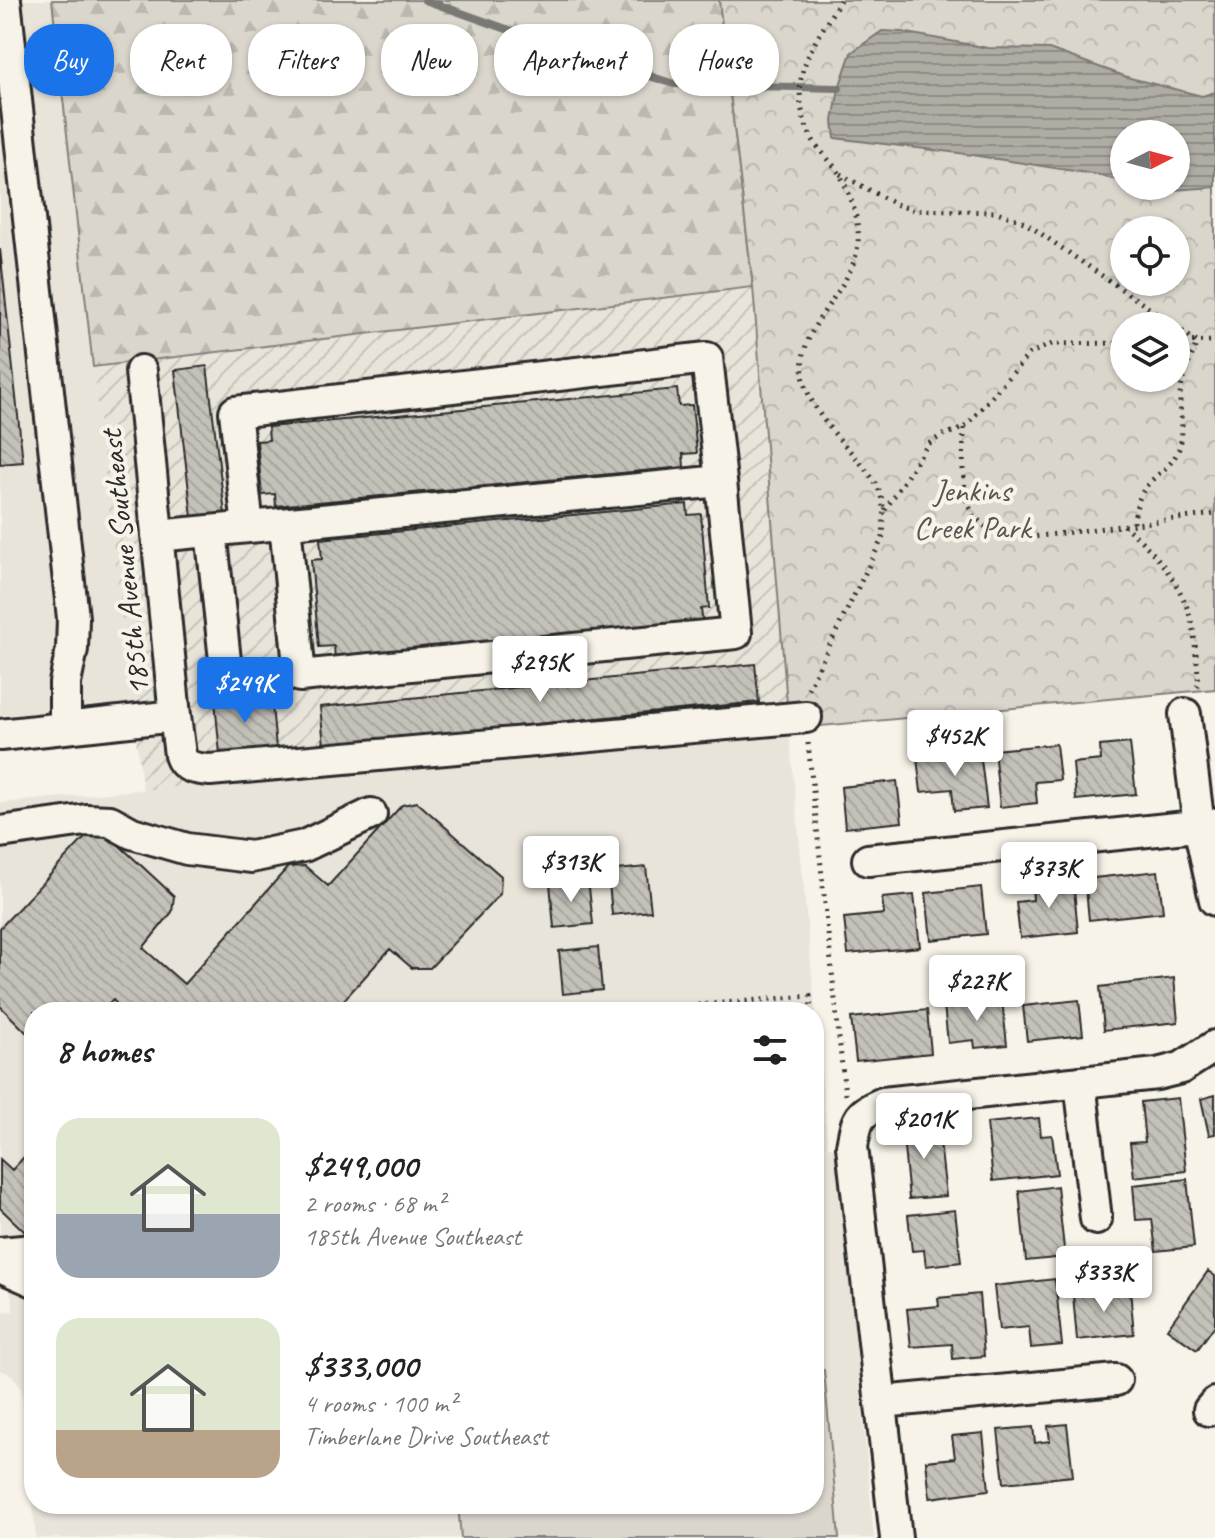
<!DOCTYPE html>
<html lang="en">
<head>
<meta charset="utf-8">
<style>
	:root { --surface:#fff; --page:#f6f6f6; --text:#222; --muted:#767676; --accent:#1a73e8 }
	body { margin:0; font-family:Caveat,sans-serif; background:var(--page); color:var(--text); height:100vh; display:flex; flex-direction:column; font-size:30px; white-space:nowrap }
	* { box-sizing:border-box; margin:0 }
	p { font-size:26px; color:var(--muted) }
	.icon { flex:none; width:44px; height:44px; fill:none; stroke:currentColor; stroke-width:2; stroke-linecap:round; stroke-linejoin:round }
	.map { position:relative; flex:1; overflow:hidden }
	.details { position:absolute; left:24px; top:1002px; width:800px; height:512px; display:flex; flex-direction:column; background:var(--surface); border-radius:32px; box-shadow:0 2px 6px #0004 }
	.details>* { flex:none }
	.guide { position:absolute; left:24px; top:24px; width:800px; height:72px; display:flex; gap:16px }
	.needle { width:52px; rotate:84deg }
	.buttons { position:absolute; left:1110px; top:120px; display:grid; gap:16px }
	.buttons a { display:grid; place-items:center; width:80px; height:80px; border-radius:50%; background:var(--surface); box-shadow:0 2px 6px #0004; font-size:40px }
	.price { position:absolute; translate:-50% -68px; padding:0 18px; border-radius:8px; background:#fff; color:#222; font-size:26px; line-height:52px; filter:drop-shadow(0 2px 4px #0008) }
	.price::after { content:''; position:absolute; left:50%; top:48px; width:24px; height:18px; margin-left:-12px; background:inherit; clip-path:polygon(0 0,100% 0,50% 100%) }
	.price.selected { background:var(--accent); color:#fff }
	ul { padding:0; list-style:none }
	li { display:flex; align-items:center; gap:24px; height:200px; padding:0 32px }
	li span { display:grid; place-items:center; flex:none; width:224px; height:160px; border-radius:24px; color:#555 }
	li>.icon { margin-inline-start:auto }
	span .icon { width:96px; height:96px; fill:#fffc; stroke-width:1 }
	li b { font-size:34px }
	h2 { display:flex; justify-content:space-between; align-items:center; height:96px; padding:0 32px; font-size:34px }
	.tag { padding:0 28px; border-radius:32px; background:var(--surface); box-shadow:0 2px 6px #0004; font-size:28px; line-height:72px }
	.tag.selected { background:var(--accent); color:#fff }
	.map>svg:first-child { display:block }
	.built { fill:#e8e4da; fill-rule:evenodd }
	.industrial { fill:url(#industrial-furrows) }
	.forest { fill:url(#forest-firs); stroke:#82807c; stroke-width:2 }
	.park { fill:url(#park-crowns); stroke:#82807c; stroke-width:2; fill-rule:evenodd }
	.pitch { fill:#dad6cc; stroke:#82807c; stroke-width:2 }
	.water { fill:url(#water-rules); stroke:#7a7874; stroke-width:2 }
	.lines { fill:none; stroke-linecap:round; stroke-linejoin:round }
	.stream { stroke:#7a7874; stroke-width:8 }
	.building { fill:url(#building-back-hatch); stroke:#2b2b2b; stroke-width:2 }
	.minor-casing { stroke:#2b2b2b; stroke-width:36 }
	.path { stroke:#2b2b2b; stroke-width:5; stroke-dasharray:2 6; stroke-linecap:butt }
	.minor { stroke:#f7f3e8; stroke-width:30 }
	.labels { text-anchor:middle; stroke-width:8; stroke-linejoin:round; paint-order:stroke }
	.park-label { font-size:32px; fill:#575653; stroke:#f7f3e8 }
	.street-label { font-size:32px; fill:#2b2b2b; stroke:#f7f3e8 }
</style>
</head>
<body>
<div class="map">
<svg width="1215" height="1538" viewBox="0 0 1215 1538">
	<defs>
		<pattern id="industrial-furrows" width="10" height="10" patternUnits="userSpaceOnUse" patternTransform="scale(2)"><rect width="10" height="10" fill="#e8e4da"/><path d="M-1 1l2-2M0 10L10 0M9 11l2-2" fill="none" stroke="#c7c4bb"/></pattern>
		<pattern id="forest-firs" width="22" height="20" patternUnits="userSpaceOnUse" patternTransform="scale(2)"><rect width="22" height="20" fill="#dad6cc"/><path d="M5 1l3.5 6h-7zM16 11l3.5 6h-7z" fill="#bbb8af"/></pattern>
		<pattern id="park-crowns" width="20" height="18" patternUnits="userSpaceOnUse" patternTransform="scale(2)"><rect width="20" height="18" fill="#dad6cc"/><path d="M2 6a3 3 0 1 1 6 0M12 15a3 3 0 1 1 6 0" fill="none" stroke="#bbb8af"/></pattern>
		<pattern id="water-rules" width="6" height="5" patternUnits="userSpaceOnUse" patternTransform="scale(2)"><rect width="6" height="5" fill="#afaca4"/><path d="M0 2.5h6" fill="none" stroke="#8f8c86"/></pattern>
		<pattern id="building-back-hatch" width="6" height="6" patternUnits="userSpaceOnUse" patternTransform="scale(2)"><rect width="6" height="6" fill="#c4c1b9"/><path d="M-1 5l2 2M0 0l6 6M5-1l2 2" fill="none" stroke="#a9a69f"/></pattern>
	</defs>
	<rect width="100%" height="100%" fill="#f7f3e8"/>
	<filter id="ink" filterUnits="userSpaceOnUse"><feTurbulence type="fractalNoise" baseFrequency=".0125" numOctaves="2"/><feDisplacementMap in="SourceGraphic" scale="16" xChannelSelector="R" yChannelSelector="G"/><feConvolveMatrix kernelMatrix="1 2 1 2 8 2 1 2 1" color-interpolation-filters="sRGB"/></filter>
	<g filter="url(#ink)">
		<!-- built -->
		<path class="built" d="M0 0H52L131 703 0 716Z
			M789 729 828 1147 838 1148 874 1538H36L21 1388 12 1375 0 1370V1312L13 1311V1302L6 1277 0 1273V803ZM34 1012H814V1504H34Z"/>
		<!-- industrial -->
		<path class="industrial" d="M753 287 789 729 143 790 131 703 93 367Z"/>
		<!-- forest -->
		<path class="forest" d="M52 0H719L753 287 93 367Z"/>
		<!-- park -->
		<path class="park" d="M719 0H1215V689L789 729 753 287ZM1124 134H1176V186H1124ZM1124 230H1176V282H1124ZM1124 326H1176V378H1124Z"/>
		<!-- pitch -->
		<path class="pitch" d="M824 1370 839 1538H461L458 1504H814V1371Z"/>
		<!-- water -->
		<path class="water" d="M882 31 902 32 988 48 1049 49 1130 78 1202 96 1215 92V187L1173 190 1141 186H1176V134H1124V182L1099 175 959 153 835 138 833 121 839 88 851 53Z"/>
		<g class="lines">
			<!-- stream -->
			<path class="stream" d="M425 0 515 32 674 84 839 88"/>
		</g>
		<!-- building -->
		<path class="building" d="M0 249 23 462 0 464Z
			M207 366 225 514 192 517 175 370Z
			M677 389 679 406 692 405 697 453 683 454 684 467 276 506 275 494 262 495 257 441 269 440 268 427Z
			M687 504 688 515 701 514 709 608 701 609 703 624 335 659 334 646 319 647 311 560 322 559 320 539Z
			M755 664 759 702 324 745 320 707Z
			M271 695 276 748 220 755 215 701Z
			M1130 743 1136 794 1076 800 1073 763 1101 760 1100 746Z
			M1056 744 1060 780 1035 782 1037 803 1000 807 994 750Z
			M980 751 987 808 954 811 952 789 921 792 917 758Z
			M897 781 902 822 845 828 841 787Z
			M417 802 501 876 500 894 430 968H412L390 949 333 1012H124L113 1000 101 1012H34V1040L0 1006V928L93 829 105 832 174 896 172 912 143 948 184 984 288 867 305 866 328 886 402 805Z
			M646 867 651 911 612 915 608 871Z
			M1158 871 1163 912 1089 920 1085 879Z
			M1073 878 1078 932 1020 938 1016 902 1033 900 1032 883Z
			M588 879 593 924 554 928 550 883Z
			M981 887 986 934 931 940 926 893Z
			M914 895 920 947 848 954 844 918 884 914 882 898Z
			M598 947 602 990 563 994 559 951Z
			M1174 978 1178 1022 1104 1030 1100 987Z
			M1002 999 1007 1045 975 1048 974 1040 948 1043 944 1005Z
			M1079 1000 1083 1035 1027 1041 1023 1006Z
			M927 1010 931 1053 856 1061 851 1018Z
			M1215 1095V1134L1209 1135 1201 1099Z
			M1178 1098 1186 1171 1134 1177 1130 1143 1145 1142 1141 1102Z
			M1039 1118 1041 1136 1052 1135 1057 1174 993 1181 987 1123Z
			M938 1123 946 1196 909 1199 902 1127Z
			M24 1157 34 1166V1222L25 1232 0 1208V1159L12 1170Z
			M1187 1179 1194 1247 1156 1251 1152 1219 1136 1220 1133 1185Z
			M1057 1186 1065 1257 1026 1261 1019 1191Z
			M955 1210 961 1262 926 1266 924 1250 912 1251 908 1215Z
			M1208 1271 1215 1276V1325L1197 1350 1167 1329Z
			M1055 1279 1062 1345 1031 1348 1029 1327 999 1330 994 1286Z
			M1130 1289 1134 1334 1077 1340 1073 1295Z
			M979 1294 984 1356 953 1359 952 1344 911 1347 907 1309 939 1306 938 1298Z
			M1067 1424 1073 1476 1004 1483 998 1430 1033 1427 1035 1443 1050 1441 1048 1426Z
			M983 1433 989 1490 930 1498 926 1461 955 1458 952 1436Z"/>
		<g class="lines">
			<!-- minor casing -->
			<g class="minor-casing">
				<path id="minor" d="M5 0 73 618 72 649 65 683V728
					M141 371 175 716 180 755C184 768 197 769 210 770L806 717
					M248 527 235 412 707 358 721 481
					M211 531 228 688
					M157 536 721 481 736 633 300 676 285 524
					M1185 714 1199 826 1215 900
					M0 735 175 716
					M0 832 86 820 110 821 132 833 187 849 251 857 304 846 371 814
					M868 860 1215 824
					M1080 1082 1096 1219
					M0 1253 34 1250
					M0 1266 34 1281
					M881 1402 1116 1380
					M1209 1410 1215 1403
					M896 1538 852 1146C857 1119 857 1114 883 1103L1157 1074 1181 1068 1215 1046"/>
			</g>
			<!-- path -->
			<path class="path" d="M840 174 895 204 914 210 997 212 1024 222 1175 326
				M1176 342 1215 341
				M964 428 963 469 966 499 973 515 992 533 1017 539 1215 514
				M885 510 928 444 943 435 964 428 1030 353 1052 344 1124 343
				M1134 523C1135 509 1139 494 1149 483 1160 472 1172 465 1178 451 1186 432 1179 414 1180 395 1182 377 1191 359 1197 342L1176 327
				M1123 525C1153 549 1181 582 1191 620 1196 640 1196 662 1199 682L1195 690
				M808 689 883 537C884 519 885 500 876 484 854 449 814 422 804 380 792 327 854 293 858 243 860 220 850 193 839 173 831 161 820 152 813 140 800 118 796 87 805 64 813 42 829 20 840 0
				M808 743 845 1095
				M610 1012 810 996 811 1012
				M814 1053 821 1142"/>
			<!-- minor -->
			<use href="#minor" class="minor"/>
		</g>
	</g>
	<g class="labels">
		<!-- park labels -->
		<g class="park-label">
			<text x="972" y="501">Jenkins<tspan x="972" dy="37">Creek Park</tspan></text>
		</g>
		<!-- street labels -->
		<g class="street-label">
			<text transform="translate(124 563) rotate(-96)" y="11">185th Avenue Southeast</text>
		</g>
	</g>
</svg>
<div class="buttons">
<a><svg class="needle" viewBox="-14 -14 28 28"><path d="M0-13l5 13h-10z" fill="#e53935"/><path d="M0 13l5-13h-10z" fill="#767676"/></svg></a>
<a><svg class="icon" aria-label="locate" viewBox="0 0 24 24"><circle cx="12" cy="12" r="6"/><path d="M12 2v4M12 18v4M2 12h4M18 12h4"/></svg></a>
<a><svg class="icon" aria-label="layers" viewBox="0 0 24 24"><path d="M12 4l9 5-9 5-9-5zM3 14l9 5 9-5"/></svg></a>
</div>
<b class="price" style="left:540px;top:704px">$295K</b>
<b class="price selected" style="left:245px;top:725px">$249K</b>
<b class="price" style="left:955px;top:778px">$452K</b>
<b class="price" style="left:571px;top:904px">$313K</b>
<b class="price" style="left:1049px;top:910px">$373K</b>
<b class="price" style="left:977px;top:1023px">$227K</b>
<b class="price" style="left:924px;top:1161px">$201K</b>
<b class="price" style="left:1104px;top:1314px">$333K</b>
<div class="guide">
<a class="tag selected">Buy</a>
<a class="tag">Rent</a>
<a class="tag">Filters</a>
<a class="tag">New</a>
<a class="tag">Apartment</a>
<a class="tag">House</a>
</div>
<section class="details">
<h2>8 homes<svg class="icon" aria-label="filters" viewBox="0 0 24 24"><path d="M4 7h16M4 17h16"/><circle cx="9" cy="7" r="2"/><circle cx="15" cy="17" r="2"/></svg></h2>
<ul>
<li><span style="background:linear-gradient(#dfe7d0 60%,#9aa5b1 0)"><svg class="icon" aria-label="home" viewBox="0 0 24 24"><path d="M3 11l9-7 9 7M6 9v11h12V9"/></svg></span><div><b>$249,000</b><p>2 rooms · 68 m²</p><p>185th Avenue Southeast</p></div></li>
<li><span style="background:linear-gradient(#dfe7d0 70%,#b9a48a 0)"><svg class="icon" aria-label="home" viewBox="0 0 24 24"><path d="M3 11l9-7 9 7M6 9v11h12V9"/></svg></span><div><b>$333,000</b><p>4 rooms · 100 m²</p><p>Timberlane Drive Southeast</p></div></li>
</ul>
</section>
</div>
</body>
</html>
